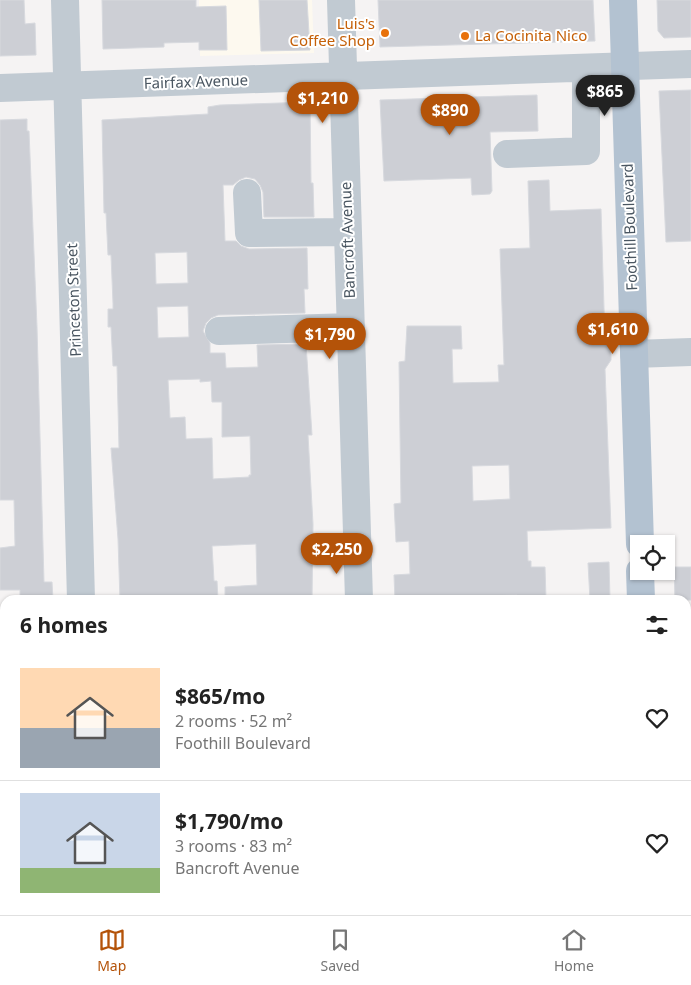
<!DOCTYPE html>
<html lang="en">
<head>
<meta charset="utf-8">
<style>
	:root { --surface:#fff; --page:#f6f6f6; --text:#222; --muted:#767676; --line:#e0e0e0; --accent:#b45309 }
	body { margin:0; font-family:"Noto Sans",sans-serif; background:var(--page); color:var(--text); height:100vh; display:flex; flex-direction:column; font-size:19px; white-space:nowrap }
	* { box-sizing:border-box; margin:0 }
	p { font-size:16px; color:var(--muted) }
	.icon { flex:none; width:28px; height:28px; fill:none; stroke:currentColor; stroke-width:2; stroke-linecap:round; stroke-linejoin:round }
	.map { position:relative; flex:1; overflow:hidden }
	.panel { position:absolute; left:0px; top:595px; width:691px; height:320px; display:flex; flex-direction:column; background:var(--surface); border-radius:15px 15px 0 0; box-shadow:0 1px 4px #0004 }
	.panel>* { flex:none }
	.buttons { position:absolute; left:630px; top:535px; display:grid; gap:10px }
	.buttons a { display:grid; place-items:center; width:45px; height:45px; border-radius:0px; background:var(--surface); box-shadow:0 1px 4px #0004; font-size:25px }
	.price { position:absolute; translate:-50% -42px; padding:0 11px; border-radius:18px; background:var(--accent); color:#fff; font-size:16px; line-height:32px; filter:drop-shadow(0 1px 2px #0008) }
	.price::after { content:''; position:absolute; left:50%; top:30px; width:15px; height:11px; margin-left:-8px; background:inherit; clip-path:polygon(0 0,100% 0,50% 100%) }
	.price.on { background:#222; color:#fff }
	ul { padding:0; list-style:none }
	li { display:flex; align-items:center; gap:15px; height:125px; padding:0 20px }
	li+li { border-top:1px solid var(--line) }
	li span { display:grid; place-items:center; flex:none; width:140px; height:100px; border-radius:0px; color:#555 }
	li>.icon { margin-inline-start:auto }
	span .icon { width:60px; height:60px; fill:#fffc; stroke-width:1 }
	li b { font-size:21px }
	h2 { display:flex; justify-content:space-between; align-items:center; height:60px; padding:0 20px; font-size:21px }
	.dock { display:flex; justify-content:space-around; align-items:center; height:70px; border-top:1px solid var(--line); background:var(--surface); font-size:14px; color:var(--muted) }
	.dock a { display:grid; justify-items:center; gap:2px }
	.dock .on { color:var(--accent) }
	.map>svg:first-child { display:block }
	.commercial { fill:#fdf9ef }
	.building { fill:#cdcfd5; stroke:#d7d9de; fill-rule:evenodd }
	.lines { fill:none; stroke-linecap:round; stroke-linejoin:round }
	.minor { stroke:#c1cad2; stroke-width:28 }
	.major { stroke:#b3c2d1; stroke-width:28 }
	.food-dot { fill:#e8710a; stroke:#fff; stroke-width:2 }
	.labels { text-anchor:middle; stroke-width:4; stroke-linejoin:round; paint-order:stroke }
	.food-label { font-size:15px; fill:#c56008; stroke:#fff; text-anchor:end }
	.street-label { font-size:15px; fill:#4a5661; stroke:#fff }
</style>
</head>
<body>
<div class="map">
<svg width="691" height="915" viewBox="0 0 691 915">
	<rect width="100%" height="100%" fill="#f5f3f3"/>
	<!-- commercial -->
	<path class="commercial" d="M199 0H312L314 53 200 56Z"/>
	<!-- building -->
	<path class="building" d="M0 0H24L25 24 35 23 36 55 0 56Z
		M102 0H196V7L226 6 227 50H199V42L164 43V47L103 49Z
		M259 0H307L310 50 261 51Z
		M378 0H593L595 41 380 47Z
		M657 0H691V37L664 38 658 31Z
		M691 90V241L666 242 659 91Z
		M537 95 538 131 490 132 492 191 490 194 472 195 471 178 384 181 380 100Z
		M310 102 311 183H313L314 217H264L263 192 260 185 255 179 246 177 239 180 233 185H223L225 241H236L241 246 249 249 307 248 308 289H304L305 313 218 315 211 318 206 323 203 331 210 343V353H225L226 368 258 367 257 345 306 344 312 435H308L313 524 312 600H225V587L257 585 256 544 212 546 214 581H217L218 600H120L118 539 111 448H119L117 366H113L111 327H108V309H113V303L111 255H108L106 213H104L102 120 208 114V107L220 105ZM187 252 188 283 156 284 155 253ZM188 306 189 337 158 338 157 307ZM200 379V382L211 381 212 402H222V437L250 436 251 475H249V477L213 479 212 438 186 439 185 417 170 418 168 380Z
		M27 119V131H29L37 327 44 582H52L53 600H20V590H0V548L15 546 14 500H0V120Z
		M549 180 550 211 601 209 605 341 611 350V360L605 369 611 528 527 531 528 561H531V567H545L546 600H517V595L486 596V600H395L394 575 410 574 409 541 396 542 394 504 401 503 399 362 405 361 407 326H461L462 349H452L453 383 499 382 498 365H504L500 249 530 248 528 181ZM509 465 510 499 473 501 472 466Z
		M609 562 610 600H590L588 563Z
		M674 567H691V600H675Z"/>
	<g class="lines">
		<!-- minor -->
		<path class="minor" d="M65 0 81 600
			M341 0 359 600
			M0 88 691 64
			M507 154 586 151V68
			M247 193 249 233 348 232
			M219 331 351 327
			M634 354 691 352
			M686 641H691
			M0 642 5 647
			M0 812 5 817
			M254 910 259 915
			M15 915 21 910
			M342 915 343 910"/>
		<!-- major -->
		<path class="major" d="M623 0 640 544
			M640 571 641 600
			M651 910V915"/>
	</g>
	<!-- markers -->
	<g class="food-dot">
		<circle cx="385" cy="33" r="5"/>
		<circle cx="465" cy="36" r="5"/>
	</g>
	<g class="labels">
		<!-- food labels -->
		<g class="food-label">
			<text x="375" y="29">Luis's<tspan x="375" dy="17">Coffee Shop</tspan></text>
			<text x="475" y="41" text-anchor="start">La Cocinita Nico</text>
		</g>
		<!-- street labels -->
		<g class="street-label">
			<text transform="translate(196 82) rotate(-2)" y="5">Fairfax Avenue</text>
			<text transform="translate(630 227) rotate(-92)" y="5">Foothill Boulevard</text>
			<text transform="translate(348 240) rotate(-92)" y="5">Bancroft Avenue</text>
			<text transform="translate(74 300) rotate(-92)" y="5">Princeton Street</text>
		</g>
	</g>
</svg>
<div class="buttons">
<a><svg class="icon" aria-label="locate" viewBox="0 0 24 24"><circle cx="12" cy="12" r="6"/><path d="M12 2v4M12 18v4M2 12h4M18 12h4"/></svg></a>
</div>
<b class="price on" style="left:605px;top:117px">$865</b>
<b class="price" style="left:323px;top:124px">$1,210</b>
<b class="price" style="left:450px;top:136px">$890</b>
<b class="price" style="left:613px;top:355px">$1,610</b>
<b class="price" style="left:330px;top:360px">$1,790</b>
<b class="price" style="left:337px;top:575px">$2,250</b>
<section class="panel">
<h2>6 homes<svg class="icon" aria-label="filters" viewBox="0 0 24 24"><path d="M4 7h16M4 17h16"/><circle cx="9" cy="7" r="2"/><circle cx="15" cy="17" r="2"/></svg></h2>
<ul>
<li><span style="background:linear-gradient(#ffd9b3 60%,#9aa5b1 0)"><svg class="icon" aria-label="home" viewBox="0 0 24 24"><path d="M3 11l9-7 9 7M6 9v11h12V9"/></svg></span><div><b>$865/mo</b><p>2 rooms · 52 m²</p><p>Foothill Boulevard</p></div><svg class="icon" aria-label="heart" viewBox="0 0 24 24"><path d="M12 20l-8-8c-3-5 5-10 8-4 3-6 11-1 8 4z"/></svg></li>
<li><span style="background:linear-gradient(#c9d6e8 75%,#8fb573 0)"><svg class="icon" aria-label="home" viewBox="0 0 24 24"><path d="M3 11l9-7 9 7M6 9v11h12V9"/></svg></span><div><b>$1,790/mo</b><p>3 rooms · 83 m²</p><p>Bancroft Avenue</p></div><svg class="icon" aria-label="heart" viewBox="0 0 24 24"><path d="M12 20l-8-8c-3-5 5-10 8-4 3-6 11-1 8 4z"/></svg></li>
</ul>
</section>
</div>
<nav class="dock">
<a class="on"><svg class="icon" aria-label="map" viewBox="0 0 24 24"><path d="M3 6l6-2 6 2 6-2v14l-6 2-6-2-6 2zM9 4v14M15 6v14"/></svg>Map</a>
<a><svg class="icon" aria-label="saved" viewBox="0 0 24 24"><path d="M7 4h10v16l-5-4-5 4z"/></svg>Saved</a>
<a><svg class="icon" aria-label="home" viewBox="0 0 24 24"><path d="M3 11l9-7 9 7M6 9v11h12V9"/></svg>Home</a>
</nav>
</body>
</html>
